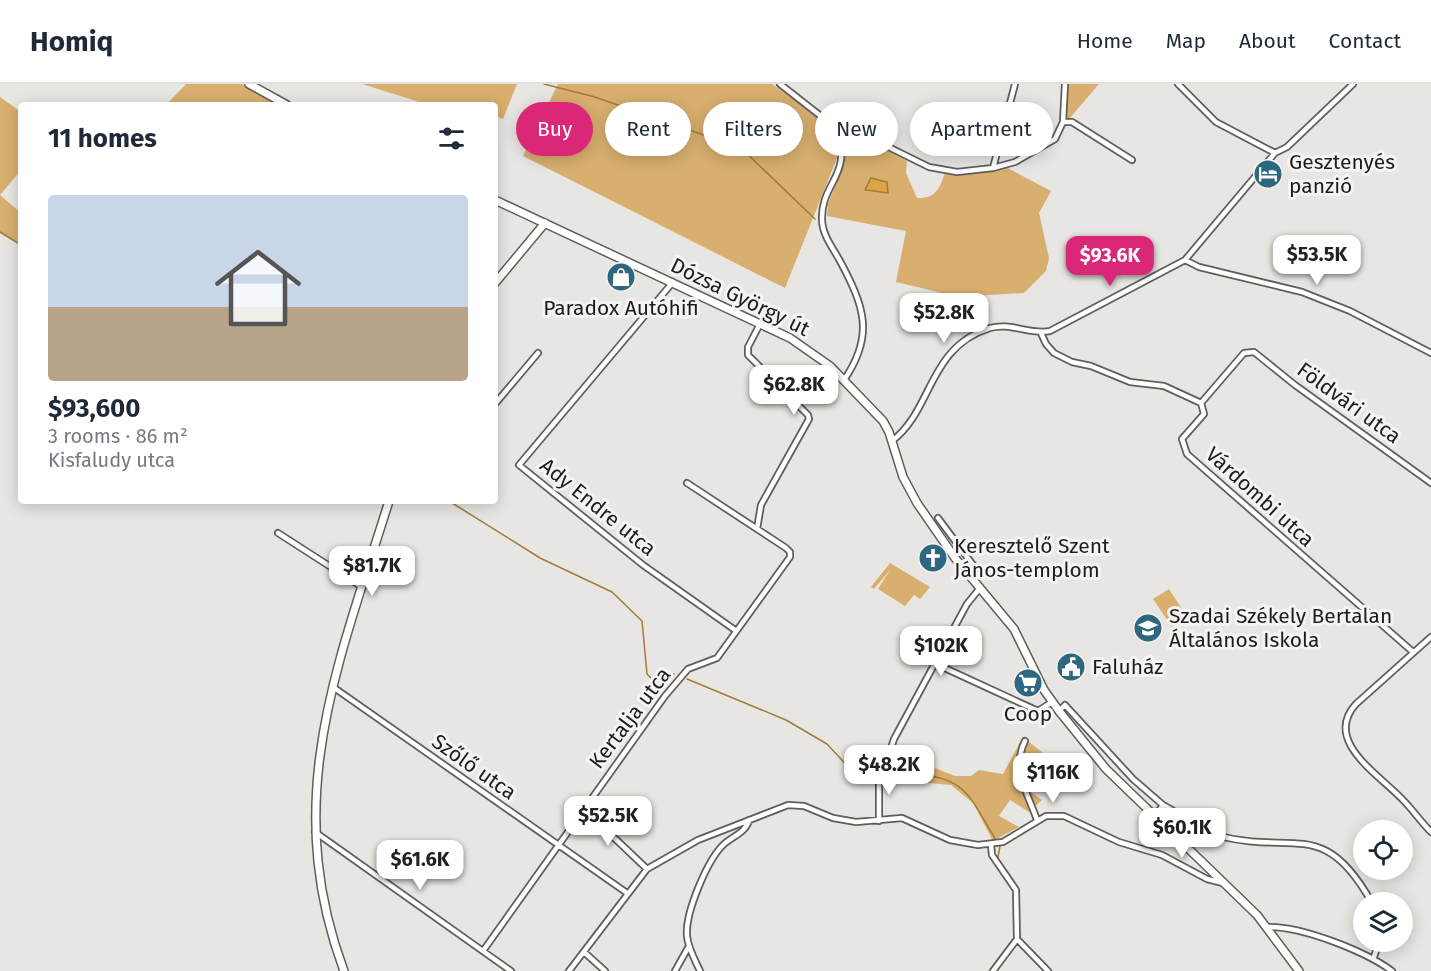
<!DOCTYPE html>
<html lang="en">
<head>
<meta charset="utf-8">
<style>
	:root { --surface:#fff; --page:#f2f2f3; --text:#1f2937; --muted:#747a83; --line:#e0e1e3; --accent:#db2777 }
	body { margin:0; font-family:"Fira Sans",sans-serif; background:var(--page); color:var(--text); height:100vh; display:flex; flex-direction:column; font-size:22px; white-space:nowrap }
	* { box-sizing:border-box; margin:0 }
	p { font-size:20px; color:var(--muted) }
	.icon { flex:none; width:33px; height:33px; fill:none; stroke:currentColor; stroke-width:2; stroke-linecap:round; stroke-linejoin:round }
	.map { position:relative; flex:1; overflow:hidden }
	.panel { position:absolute; left:18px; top:18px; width:480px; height:402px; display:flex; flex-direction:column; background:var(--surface); border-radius:6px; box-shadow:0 3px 15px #0003 }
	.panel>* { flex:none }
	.hud { position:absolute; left:516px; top:18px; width:570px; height:54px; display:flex; gap:12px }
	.tools { position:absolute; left:1353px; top:736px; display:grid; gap:12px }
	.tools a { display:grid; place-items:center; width:60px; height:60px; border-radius:50%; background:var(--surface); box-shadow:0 3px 15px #0003; font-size:30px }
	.price { position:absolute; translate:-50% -51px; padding:0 14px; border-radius:12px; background:#fff; color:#222; font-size:20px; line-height:39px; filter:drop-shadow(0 2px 3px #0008) }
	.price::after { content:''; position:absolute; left:50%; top:36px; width:18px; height:14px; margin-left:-9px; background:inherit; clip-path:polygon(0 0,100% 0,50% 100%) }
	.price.selected { background:var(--accent); color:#fff }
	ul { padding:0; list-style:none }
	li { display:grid; align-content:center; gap:12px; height:318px; padding:0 30px }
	li span { display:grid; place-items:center; height:186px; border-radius:6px; color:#555 }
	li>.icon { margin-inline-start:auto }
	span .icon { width:108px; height:108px; fill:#fffc; stroke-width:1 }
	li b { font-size:26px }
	h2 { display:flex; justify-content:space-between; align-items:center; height:72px; padding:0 30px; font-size:26px }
	.tag { padding:0 21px; border-radius:27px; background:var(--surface); box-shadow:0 3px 15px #0003; font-size:21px; line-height:54px }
	.tag.selected { background:var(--accent); color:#fff }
	header { display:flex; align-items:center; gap:36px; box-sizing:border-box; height:84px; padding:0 30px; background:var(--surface); border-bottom:2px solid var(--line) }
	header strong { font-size:28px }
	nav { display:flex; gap:33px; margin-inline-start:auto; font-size:21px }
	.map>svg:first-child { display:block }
	.green { fill:#d8af6e }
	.water { fill:#dba444; stroke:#a27c38; stroke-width:1.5 }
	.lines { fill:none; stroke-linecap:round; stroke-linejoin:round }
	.stream { stroke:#a27c38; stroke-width:1.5 }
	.street-casing { stroke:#605e5b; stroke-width:8 }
	.secondary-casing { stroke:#605e5b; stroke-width:10 }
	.street { stroke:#fff; stroke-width:4.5 }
	.secondary { stroke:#fff; stroke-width:7 }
	.labels { text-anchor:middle; stroke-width:6; stroke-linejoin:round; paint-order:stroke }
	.poi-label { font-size:21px; fill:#1e1d1c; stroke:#f6f3f0; text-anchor:start }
	.street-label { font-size:21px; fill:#1e1d1c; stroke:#f6f3f0 }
</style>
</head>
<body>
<header>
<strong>Homiq</strong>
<nav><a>Home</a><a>Map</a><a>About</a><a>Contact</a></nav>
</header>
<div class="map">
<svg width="1431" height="887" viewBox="0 0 1431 887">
	<rect width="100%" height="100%" fill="#e8e6e2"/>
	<!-- green -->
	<path class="green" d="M186 0H242L278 21H166Z
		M362 0H517L503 35 495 32V21H429Z
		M558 0H772L816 30 828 43 837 62V74L785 204 523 72Z
		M1065 0H1099L1069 35 1064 34Z
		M0 13 21 28V86L0 111Z
		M850 47 907 77 906 89 917 114C935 115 940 105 945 88L974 90 1002 81 1051 107 1039 129 1049 174 1046 187 1024 209 972 212 942 209 896 198 906 147 827 132 828 120 844 80V54Z
		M0 111 21 129V160L0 149Z
		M890 479 930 503 920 515 914 511 905 522 878 505 890 486 874 505 871 503Z
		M1169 505 1187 533 1172 543 1153 515Z
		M1023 653 1043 669 1024 699 1025 704 1042 716 1029 728 1010 716 999 732 1019 743 993 757 973 719 951 701 885 695 894 668 955 692H971L979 686 1003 690Z"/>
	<!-- water -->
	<path class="water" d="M871 94 887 98 888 109 865 106Z"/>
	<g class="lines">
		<!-- stream -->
		<path class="stream" d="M544 0 595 13 741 64 815 135
			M0 148 21 161
			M449 417 540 474 612 508 642 537 647 590 655 598 674 590
			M687 595 786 636 827 660 853 688H862L883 681
			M887 680C895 681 900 689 908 689 968 693 968 711 996 756
			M998 773 1000 762"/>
		<!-- street casing -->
		<g class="street-casing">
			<path id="street" d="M780 0 836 44 852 45 929 83 957 88 993 84 1015 78 1055 55 1063 38 1065 0
				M1178 0 1216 38 1275 69
				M1063 38H1072L1132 76
				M836 44C854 91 821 98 822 135 822 151 833 164 840 177 864 222 875 251 844 296
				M993 84 1015 0
				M1185 176 1199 183 1302 208 1350 227 1431 269
				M673 198 519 381 643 481 735 546
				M1041 249 1046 260 1054 269 1072 278 1091 282 1130 298 1164 302 1201 319 1204 330 1182 355 1187 370 1413 568
				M1201 319 1244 269 1254 268 1295 301 1431 399
				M495 320 538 269
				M892 357C933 326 928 263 990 244 1010 238 1030 251 1050 247L1185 176 1275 69 1287 63 1353 0
				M938 434 976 485 972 495
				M757 445 761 421 809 335 808 331 748 271V263L760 240
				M278 449 362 503
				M1431 553 1356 620C1322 657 1380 691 1403 716 1413 726 1420 737 1431 748
				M936 580 1038 627 1052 618
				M333 603 627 809
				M1059 627 1065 621 1133 695 1163 721
				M1025 657C1011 685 1028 710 1037 736
				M584 725 647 785
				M1155 732 1163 721C1183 731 1197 746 1219 752 1295 771 1324 733 1372 819
				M879 737V700L894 655 967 520 980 504
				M315 748 511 887
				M991 761 992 771 1016 806 1017 855 1048 887
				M1268 843C1301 842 1365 867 1392 887
				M483 867 665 612 688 585 717 574 790 473V468L786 464 687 399
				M584 868 605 887
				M1374 873 1379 858
				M569 887 647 785 698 756 788 721 804 722 833 734 856 738 902 734 950 756 978 761 1003 758 1046 732H1064L1119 758 1162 771 1207 795 1223 799
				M675 887 689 862
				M700 887C695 876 688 864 687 852 685 829 707 777 723 761 732 752 746 749 749 736
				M993 887 1017 855"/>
		</g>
		<!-- secondary casing -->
		<g class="secondary-casing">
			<path id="secondary" d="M249 0 287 21
				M495 116 790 254 830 282 883 337 889 348 903 393 917 419 955 474 1014 545 1044 606 1059 627 1106 685 1257 831 1299 887
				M495 199 545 139
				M344 887C280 715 338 581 389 417"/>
		</g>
		<!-- street -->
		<use href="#street" class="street"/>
		<!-- secondary -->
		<use href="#secondary" class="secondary"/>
	</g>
	<!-- icons -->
	<defs>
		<g id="hotel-disc" transform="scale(1.5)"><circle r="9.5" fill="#2d6880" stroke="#f6f3f0"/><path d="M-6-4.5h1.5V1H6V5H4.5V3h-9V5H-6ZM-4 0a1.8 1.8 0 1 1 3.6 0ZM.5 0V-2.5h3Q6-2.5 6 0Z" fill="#fff"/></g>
		<g id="shop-disc" transform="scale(1.5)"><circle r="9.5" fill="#2d6880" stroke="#f6f3f0"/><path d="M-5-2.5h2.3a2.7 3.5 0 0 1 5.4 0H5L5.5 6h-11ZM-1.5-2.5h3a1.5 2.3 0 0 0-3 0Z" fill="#fff"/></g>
		<g id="church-disc" transform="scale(1.5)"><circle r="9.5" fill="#2d6880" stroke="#f6f3f0"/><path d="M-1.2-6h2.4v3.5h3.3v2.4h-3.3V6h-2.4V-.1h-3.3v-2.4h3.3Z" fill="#fff"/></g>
		<g id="school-disc" transform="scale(1.5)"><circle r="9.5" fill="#2d6880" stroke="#f6f3f0"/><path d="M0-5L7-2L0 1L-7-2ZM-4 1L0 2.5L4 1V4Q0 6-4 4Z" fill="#fff"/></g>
		<g id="civic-disc" transform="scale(1.5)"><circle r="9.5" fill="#2d6880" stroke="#f6f3f0"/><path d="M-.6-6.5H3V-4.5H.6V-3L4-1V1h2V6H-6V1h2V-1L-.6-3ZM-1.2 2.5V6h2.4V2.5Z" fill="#fff"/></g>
		<g id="supermarket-disc" transform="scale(1.5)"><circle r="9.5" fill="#2d6880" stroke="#f6f3f0"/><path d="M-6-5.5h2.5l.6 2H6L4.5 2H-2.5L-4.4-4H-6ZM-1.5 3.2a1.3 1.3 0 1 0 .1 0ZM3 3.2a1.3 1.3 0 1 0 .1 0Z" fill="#fff"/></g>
	</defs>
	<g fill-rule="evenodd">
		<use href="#hotel-disc" x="1268" y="90"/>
		<use href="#shop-disc" x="621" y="193"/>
		<use href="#church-disc" x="933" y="474"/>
		<use href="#school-disc" x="1148" y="544"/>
		<use href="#civic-disc" x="1071" y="583"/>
		<use href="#supermarket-disc" x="1028" y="599"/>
	</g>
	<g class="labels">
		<!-- poi labels -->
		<g class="poi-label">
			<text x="1289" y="85">Gesztenyés<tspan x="1289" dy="24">panzió</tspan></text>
			<text x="621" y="231" text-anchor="middle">Paradox Autóhifi</text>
			<text x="954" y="469">Keresztelő Szent<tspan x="954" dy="24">János-templom</tspan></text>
			<text x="1169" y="539">Szadai Székely Bertalan<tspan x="1169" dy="24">Általános Iskola</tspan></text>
			<text x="1092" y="590">Faluház</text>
			<text x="1028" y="637" text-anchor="middle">Coop</text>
		</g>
		<!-- street labels -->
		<g class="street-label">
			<text transform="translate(740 213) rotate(26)" y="7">Dózsa György út</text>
			<text transform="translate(1349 319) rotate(36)" y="7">Földvári utca</text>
			<text transform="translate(1260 413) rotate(42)" y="7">Várdombi utca</text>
			<text transform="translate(598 423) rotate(39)" y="7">Ady Endre utca</text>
			<text transform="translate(630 634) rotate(-53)" y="7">Kertalja utca</text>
			<text transform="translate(474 683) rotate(35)" y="7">Szőlő utca</text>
		</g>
	</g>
</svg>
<div class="tools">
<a><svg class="icon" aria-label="locate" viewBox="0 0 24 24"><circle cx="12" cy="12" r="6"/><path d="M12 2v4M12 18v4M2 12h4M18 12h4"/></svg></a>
<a><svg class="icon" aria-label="layers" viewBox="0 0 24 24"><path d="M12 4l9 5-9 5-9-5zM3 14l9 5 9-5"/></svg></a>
</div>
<b class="price" style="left:1317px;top:202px">$53.5K</b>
<b class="price selected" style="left:1110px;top:203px">$93.6K</b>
<b class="price" style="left:944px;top:260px">$52.8K</b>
<b class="price" style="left:794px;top:332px">$62.8K</b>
<b class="price" style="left:372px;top:513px">$81.7K</b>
<b class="price" style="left:941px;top:593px">$102K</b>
<b class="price" style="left:889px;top:712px">$48.2K</b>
<b class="price" style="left:1053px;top:720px">$116K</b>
<b class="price" style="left:608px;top:763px">$52.5K</b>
<b class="price" style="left:1182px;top:775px">$60.1K</b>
<b class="price" style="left:420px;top:807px">$61.6K</b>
<div class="hud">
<a class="tag selected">Buy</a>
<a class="tag">Rent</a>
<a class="tag">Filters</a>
<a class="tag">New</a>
<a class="tag">Apartment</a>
</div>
<section class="panel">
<h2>11 homes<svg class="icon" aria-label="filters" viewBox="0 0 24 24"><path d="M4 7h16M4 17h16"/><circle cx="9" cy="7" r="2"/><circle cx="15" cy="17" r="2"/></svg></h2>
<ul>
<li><span style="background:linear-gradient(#c9d6e8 60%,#b9a48a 0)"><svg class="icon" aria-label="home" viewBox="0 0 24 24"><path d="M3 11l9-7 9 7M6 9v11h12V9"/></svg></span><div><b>$93,600</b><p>3 rooms · 86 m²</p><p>Kisfaludy utca</p></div></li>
</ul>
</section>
</div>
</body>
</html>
